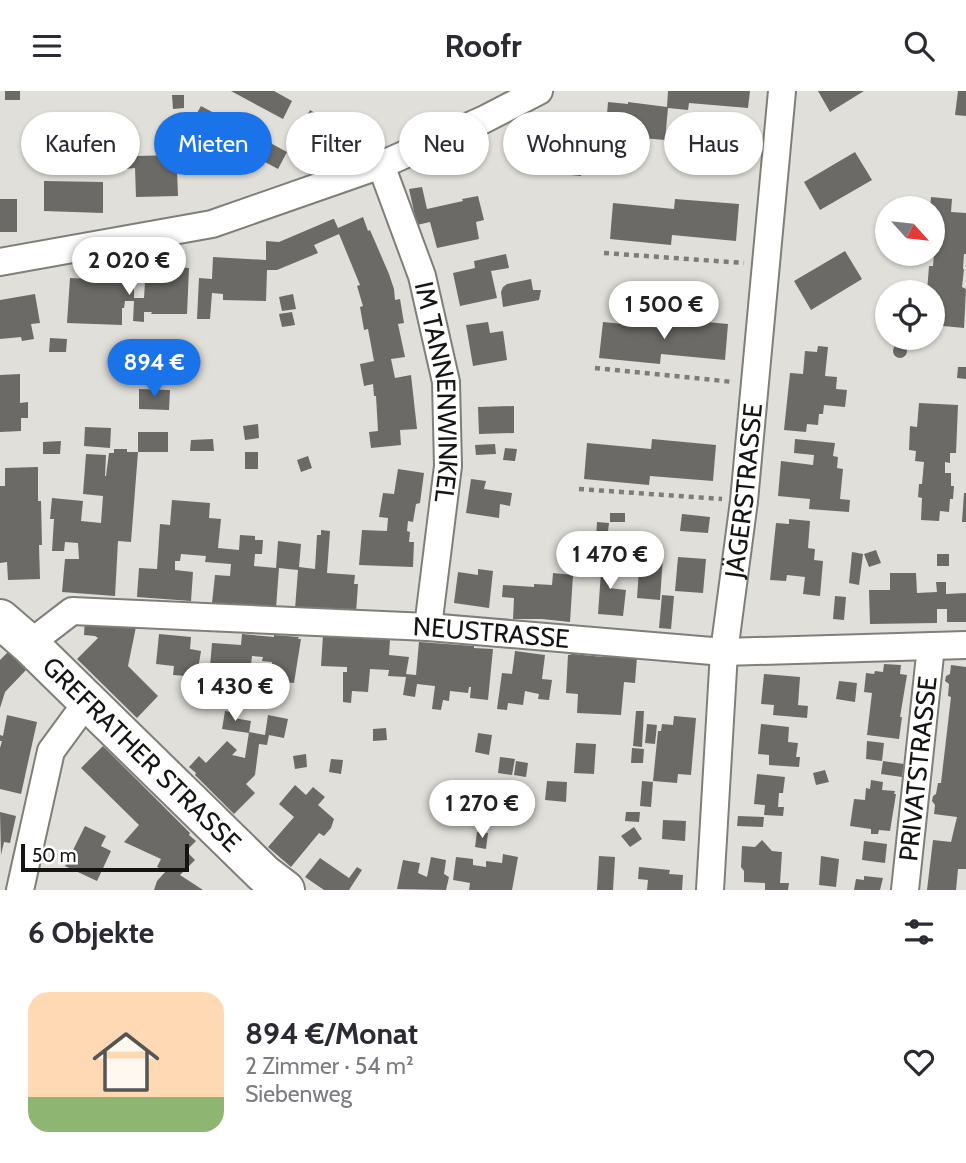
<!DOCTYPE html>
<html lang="de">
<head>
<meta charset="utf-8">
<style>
	:root { --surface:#fff; --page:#f2f2f3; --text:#2b2b33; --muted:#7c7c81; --accent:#1a73e8 }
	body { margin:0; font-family:Cabin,sans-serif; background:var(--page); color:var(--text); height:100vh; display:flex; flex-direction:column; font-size:26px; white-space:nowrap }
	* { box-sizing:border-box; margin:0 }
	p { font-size:23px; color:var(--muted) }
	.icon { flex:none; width:38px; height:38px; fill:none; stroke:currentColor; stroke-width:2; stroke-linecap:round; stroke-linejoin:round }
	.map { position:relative; height:799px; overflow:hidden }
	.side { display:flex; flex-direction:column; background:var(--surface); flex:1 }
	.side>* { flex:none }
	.hud { position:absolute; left:21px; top:21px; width:924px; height:63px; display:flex; gap:14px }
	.needle { width:46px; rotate:117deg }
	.buttons { position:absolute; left:875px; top:105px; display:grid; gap:14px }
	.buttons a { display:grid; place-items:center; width:70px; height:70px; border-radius:50%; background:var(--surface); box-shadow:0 2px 5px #0004; font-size:35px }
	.scale { position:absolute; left:21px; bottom:18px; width:168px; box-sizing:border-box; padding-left:7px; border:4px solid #151513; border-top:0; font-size:19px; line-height:24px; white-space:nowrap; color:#151513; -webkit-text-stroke:5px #fff; paint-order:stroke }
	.price { position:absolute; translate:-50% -60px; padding:0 16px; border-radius:24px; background:#fff; color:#222; font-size:23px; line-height:46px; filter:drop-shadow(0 2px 4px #0008) }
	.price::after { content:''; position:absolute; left:50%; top:42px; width:21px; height:16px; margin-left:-10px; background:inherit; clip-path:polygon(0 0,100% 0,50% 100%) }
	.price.selected { background:var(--accent); color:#fff }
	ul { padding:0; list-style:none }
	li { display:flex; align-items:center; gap:21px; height:175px; padding:0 28px }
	li span { display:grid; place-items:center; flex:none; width:196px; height:140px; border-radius:21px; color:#555 }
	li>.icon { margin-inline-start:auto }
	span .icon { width:84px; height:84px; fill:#fffc; stroke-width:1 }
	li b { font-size:30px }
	h2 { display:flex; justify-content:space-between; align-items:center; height:84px; padding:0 28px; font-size:30px }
	.tag { padding:0 24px; border-radius:32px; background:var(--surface); box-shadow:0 2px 5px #0004; font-size:24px; line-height:63px }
	.tag.selected { background:var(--accent); color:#fff }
	header { display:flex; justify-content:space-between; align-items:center; height:91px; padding:0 28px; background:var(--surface); font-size:32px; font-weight:700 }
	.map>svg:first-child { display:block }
	.building { fill:#6c6a66 }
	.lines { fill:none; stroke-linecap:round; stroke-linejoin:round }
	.minor-casing { stroke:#807e79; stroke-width:30 }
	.secondary-casing { stroke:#807e79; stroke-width:42 }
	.path { stroke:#7c7c78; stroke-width:4.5; stroke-dasharray:5 5; stroke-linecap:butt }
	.minor { stroke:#fff; stroke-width:26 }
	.secondary { stroke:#fff; stroke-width:38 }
	.labels { text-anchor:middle; stroke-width:5; stroke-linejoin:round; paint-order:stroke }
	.street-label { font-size:26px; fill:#151513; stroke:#fff }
</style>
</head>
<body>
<header><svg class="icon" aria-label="menu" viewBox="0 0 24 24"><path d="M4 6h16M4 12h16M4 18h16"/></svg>Roofr<svg class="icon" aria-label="search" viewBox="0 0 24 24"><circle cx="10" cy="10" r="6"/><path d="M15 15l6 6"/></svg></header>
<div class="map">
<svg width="966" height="799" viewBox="0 0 966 799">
	<rect width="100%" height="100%" fill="#e0dfd9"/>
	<!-- building -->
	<path class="building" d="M5 0H20V9H5Z
		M231 0H274L292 10 283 28Z
		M668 0H750L748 17 689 12 688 19 668 17 665 49 606 44 605 54 584 53 581 85 521 79 524 46 583 52 585 34 606 36 608 11 628 13V11L667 16Z
		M818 0H864L830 21Z
		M958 0H966V25L955 24Z
		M172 4H184V17L173 18Z
		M201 15 287 61 278 78 192 31Z
		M310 19 320 25 311 42 301 36Z
		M187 43 188 79H177L178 105 136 106 135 77 125 78 124 57H136L135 65 176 64V44Z
		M855 61 872 89 820 119 804 91Z
		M44 90 103 91V122L44 120Z
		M422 96 427 118 463 110 462 108 478 105 484 129 476 131 479 148 437 157 430 131 417 134 409 98Z
		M931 106 952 108 951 121 966 122V163H964L963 178H964L962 196 966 198 964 237 933 234V201H927L929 175H933L937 125H933V117H930Z
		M0 108H17V141H0Z
		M675 108 739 113 736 150 672 144 671 154 610 148 613 112 674 118Z
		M363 126 368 140 370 139 389 183 394 198 395 209 400 208 404 232 398 233 405 266 391 268 395 287 411 284 417 338 400 339 401 354 371 357 369 341 378 340 376 305H374L373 293 364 295 360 273 374 270 368 238 364 239 360 216 363 215 357 195 360 194 339 143 314 154 318 162 277 179H267L266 210 223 209V203L212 202 210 228H197L199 187 212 188 213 166 266 169V150L279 151 333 128H334L338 137Z
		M845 160 862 188 811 219 794 190Z
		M506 163 509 177 491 180 497 207 460 215 453 182 475 177 474 170Z
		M902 163H915L914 174 901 172Z
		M166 171H177L176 176 189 177 187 223H151L152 221H144V231L133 230 134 210H125L124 217H122V234L67 232 70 187 134 190V207H144L146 175 166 176Z
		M531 188 533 199H541L539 209 503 216 501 201 503 196 507 193Z
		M35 203 40 232 31 233 34 248 22 250 21 246 0 248V209Z
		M293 203 296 218 282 220 279 206Z
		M292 221 295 234 282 236 279 223Z
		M663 227 728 233 725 269 661 263 660 273 599 267 603 231 663 237Z
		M488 231 490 242 503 240 507 269 473 275 466 234Z
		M50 247 67 248 66 261H49Z
		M893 260a7 7 0 1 1 14 0a7 7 0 1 1-14 0Z
		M818 255 828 256 825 285 837 286 836 298 847 299 845 316 824 314 823 323H819L818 334 807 333 806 341 784 339 790 282 803 283 805 260 817 261Z
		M958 276H966V288L957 287Z
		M20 283V312L28 311V327H21V340L0 341V284Z
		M139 298 170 299 169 319 139 318Z
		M919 312 958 314 956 362H950V372L945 371V382H951V395H954L953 408H950L949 421 940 420 939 430 921 429 922 407 918 406 919 393H922L924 371 915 370 916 360 909 359 910 335 917 336Z
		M514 315V342L479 343 478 316Z
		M258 333 259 347 245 349 243 335Z
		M85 336 111 337 110 357 84 355Z
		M138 341H168V361H138Z
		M213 348 214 360H190L191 349Z
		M652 348 716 354 713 390 650 385 649 394 584 388 587 352 651 358Z
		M795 348 835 352 833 365 838 366 837 377 843 378 840 408 850 409 849 421 809 418 810 408 778 405 781 370 813 374 814 364 794 362Z
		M61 350 60 363H43V351Z
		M495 353 496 363 476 364 475 354Z
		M505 357 517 358 515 370 503 369Z
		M114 358H127V361H138L131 451 118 450 115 505 62 501 65 468H79L78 452 65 451 64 460H52L54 428H50L52 407 83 410 81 430 101 432 103 405 83 403 86 363 106 364 105 385H106L109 362H114Z
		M245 361H258V378H245Z
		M308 365 312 377 301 381 297 369Z
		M38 376V410H41L42 454H39L40 488 8 489 7 471 0 472V395H5V377Z
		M398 378 424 382 420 412 416 413 413 431 408 430 407 440 410 441 409 451H414L413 476 359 474 362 439 387 440 388 427 379 426 383 402 394 403Z
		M471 388 486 390 484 398 512 402 510 415 500 413 499 427 466 422Z
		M964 402H966V431H962Z
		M172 409 210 412 209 427 221 428 218 457 239 459 240 444 255 445V449H263L262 463H255L254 475 276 477 278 450 301 453 299 476 315 478 317 444H321V439L330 440 327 482 355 484 354 493H358L356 522 295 518 298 479 288 478 279 477 276 517 212 512 215 484 230 485 231 473 205 471 206 465 181 463 180 470H175V479L193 481 191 510 137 506 139 477 157 478 160 433 170 434Z
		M610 422H625V431H610Z
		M682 423 710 426 708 442 680 440Z
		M789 428 810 430 808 457 815 458 814 469 823 470 820 505 803 503 805 486 787 484 786 490 770 489 776 432 789 433Z
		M597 431 609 432 607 448 596 447Z
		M876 459 881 472 869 476 864 463Z
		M852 461 863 463 859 494 849 492Z
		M937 463H949V475H937Z
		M640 464 663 465 660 509 637 507Z
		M678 466 706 468 703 502 675 500Z
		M602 467 619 468 618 477H612L611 491 609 490V497L626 499 623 525 598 523Z
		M478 478 493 480 489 517 454 512 458 481 478 484Z
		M553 482 573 484 570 531 542 528H513L514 507 502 506 503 494 534 496V493L552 494Z
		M890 482H916L917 502 937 501 936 491H946V503L966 502V531H947V518H937V532L870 533 869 499H890Z
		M662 504 674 505 671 538 659 537Z
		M835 505 846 506 844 529 833 528Z
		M85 527 137 531 128 575 158 605 137 627 77 568 98 547 95 545 84 544Z
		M159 543 191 546 190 558 201 560 198 579 188 578 187 585 173 584 174 575 156 573Z
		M242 543 274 546V544L299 546 298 548H301L294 592 271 590 272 571 262 570 263 566 252 565 249 590 229 588 228 599 211 597V587H209L212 552 241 554Z
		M323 544 390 549 389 564 409 566 406 583 416 584 419 551 474 555V557L493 558 488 609 470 607 471 596H469L468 602 450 600 449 610 443 609 441 619 432 618 435 595 417 593 415 606 403 604 406 586 388 585 389 579 370 578 368 601 352 600 351 612 343 611V581H347V576L321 575Z
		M515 560 545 564 542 588 552 589 549 609 538 608 539 603 525 600 523 614 508 612 507 619 497 618 502 582 512 583Z
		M8 561 26 579 5 601 0 617V569Z
		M573 563 603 566V563L637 566 635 592 624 591 621 624 577 622 578 603 566 602 568 564Z
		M884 573 901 574 900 583 907 584 900 626H902L899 648 867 644 872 602 864 601 866 582 874 583 875 580 883 581Z
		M951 574 966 576V778H958L956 799H927L933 749 951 751 957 726 934 723 935 714 932 710 933 705 936 703 938 692H941L951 606 948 605 949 593 945 590 946 585 950 583Z
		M764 583 800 586 798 614 808 615 807 627 773 624 774 614 761 613Z
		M839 590 857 592 855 611 836 608Z
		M225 620 235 622 234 627 251 630 249 642 222 638Z
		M636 620H644L642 656 633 655Z
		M7 624 37 631 21 703 0 698V657L2 650H0V644L3 645Z
		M268 624 288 628 284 647 269 644 267 654 259 653 255 684 246 693 255 702 234 723 195 684 196 682 189 676 199 665 206 672 227 650 237 659 232 664 245 667 249 641 265 644Z
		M674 625 696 627 691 684 678 683 677 692 653 690 658 640H661L662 633 673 634Z
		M647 633 657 634 655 653 645 652Z
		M761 633 789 636 788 651 798 652 796 666H800L799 676 769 674V664L758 663Z
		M386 637 387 649 373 650V638Z
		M478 642 492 644 489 664 475 661Z
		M867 650 884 652 882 670 866 668Z
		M576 652 596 653 594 683 574 682Z
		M103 655 190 742 189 744 196 750 186 760 195 769 180 784 203 799H154L157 790 166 780 157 776 161 768 124 751 139 734 81 677Z
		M632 657 644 658 643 672H631Z
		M306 663 307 676 295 678 293 665Z
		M500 666 515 668 512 684 498 682Z
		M331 668 343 669 341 683 329 681Z
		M516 670 528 672 526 686 514 684Z
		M883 670 904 673 902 686 881 683Z
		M825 679 829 691 816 694 813 682Z
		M757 683 785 686 783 702H779L778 716H784L783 725 764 724 765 714 754 713Z
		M871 689 883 691 882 699 895 700 894 703H896L890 740 879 739 878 743H871V738L850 735 854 708 865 709 866 697 870 698Z
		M547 690 567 691 566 711 545 709Z
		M642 690 653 691 651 716 640 715Z
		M295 694 306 704 313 696 325 706 318 714 334 728 331 737 324 745 319 742 291 776 268 756 294 726 279 713Z
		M0 721 16 725 10 752 4 751 1 764Z
		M626 721H640L639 731 625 730Z
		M738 725 764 726 763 736 737 735Z
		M663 729 686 730 685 750 662 748Z
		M85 735 106 745 101 755 111 760 97 790 65 775Z
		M634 736 642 748 630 756 621 745Z
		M477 741 488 742 486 758 475 756Z
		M762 749 772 760 782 761 780 792H789L788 799H765V792L744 791V780L741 776 742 755 755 756Z
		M864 750 887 753 885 772 862 769Z
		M503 763 518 766 512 799H469L470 792 453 789 456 766 473 768V774L486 776V770L502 772Z
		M599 765 615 766 613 799H597Z
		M821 765 839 768 836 796 819 794Z
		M431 766 446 769 444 783 449 786 446 799 397 798 403 769 420 772 418 782 427 786Z
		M320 767 349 787 357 776 362 779 349 799H324L305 786Z
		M639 776 670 779 669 783 683 784 682 799H647L648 789 638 788Z
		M864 785 883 787 880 799H854L856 788 864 789Z"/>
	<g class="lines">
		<!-- minor casing -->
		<g class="minor-casing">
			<g id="minor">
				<path id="s1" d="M381 74 422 185 446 291 448 375 428 536"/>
				<path d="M0 171 212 133 381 74 483 29 539 0"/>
				<path id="s2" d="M29 553 72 520 428 536 724 561 966 554"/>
				<path d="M20 799 51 660 87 611"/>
				<path id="s3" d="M710 799 724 561 744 410 782 0"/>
				<path id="s4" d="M905 799 931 555"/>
			</g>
		</g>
		<!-- secondary casing -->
		<g class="secondary-casing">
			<g id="secondary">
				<path id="s5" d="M0 528 29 553 264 783 285 799"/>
			</g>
		</g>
		<!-- path -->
		<path class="path" d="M604 162 744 172
			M595 277 733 291
			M579 398 722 408"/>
		<!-- minor -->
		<use href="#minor" class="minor"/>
		<!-- secondary -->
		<use href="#secondary" class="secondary"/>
	</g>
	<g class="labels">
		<!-- street labels -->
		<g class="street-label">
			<text dy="9" stroke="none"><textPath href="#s1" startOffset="236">IM TANNENWINKEL</textPath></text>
			<text dy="9" stroke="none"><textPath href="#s3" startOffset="401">JÄGERSTRASSE</textPath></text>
			<text dy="9" stroke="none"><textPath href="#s2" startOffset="474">NEUSTRASSE</textPath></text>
			<text dy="9" stroke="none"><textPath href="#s5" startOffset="196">GREFRATHER STRASSE</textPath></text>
			<text dy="9" stroke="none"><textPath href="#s4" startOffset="122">PRIVATSTRASSE</textPath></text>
		</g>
	</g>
</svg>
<div class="buttons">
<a><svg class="needle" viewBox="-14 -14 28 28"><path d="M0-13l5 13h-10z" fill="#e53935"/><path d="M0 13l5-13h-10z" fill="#7c7c81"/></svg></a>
<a><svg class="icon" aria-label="locate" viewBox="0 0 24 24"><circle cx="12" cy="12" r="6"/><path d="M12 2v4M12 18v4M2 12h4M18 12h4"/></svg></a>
</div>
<div class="scale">50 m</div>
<b class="price" style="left:129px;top:206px">2 020 €</b>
<b class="price" style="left:664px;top:250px">1 500 €</b>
<b class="price selected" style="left:154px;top:308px">894 €</b>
<b class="price" style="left:610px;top:500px">1 470 €</b>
<b class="price" style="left:235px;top:632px">1 430 €</b>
<b class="price" style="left:482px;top:749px">1 270 €</b>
<div class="hud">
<a class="tag">Kaufen</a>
<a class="tag selected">Mieten</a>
<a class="tag">Filter</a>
<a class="tag">Neu</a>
<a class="tag">Wohnung</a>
<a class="tag">Haus</a>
</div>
</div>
<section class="side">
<h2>6 Objekte<svg class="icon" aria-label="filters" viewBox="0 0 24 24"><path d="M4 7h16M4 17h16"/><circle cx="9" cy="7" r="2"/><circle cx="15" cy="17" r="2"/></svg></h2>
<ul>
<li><span style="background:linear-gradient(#ffd9b3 75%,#8fb573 0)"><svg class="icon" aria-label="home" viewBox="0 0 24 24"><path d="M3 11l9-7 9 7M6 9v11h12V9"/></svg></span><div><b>894 €/Monat</b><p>2 Zimmer · 54 m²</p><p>Siebenweg</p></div><svg class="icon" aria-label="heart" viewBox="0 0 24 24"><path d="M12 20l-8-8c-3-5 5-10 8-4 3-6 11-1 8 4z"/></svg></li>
</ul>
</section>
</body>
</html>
